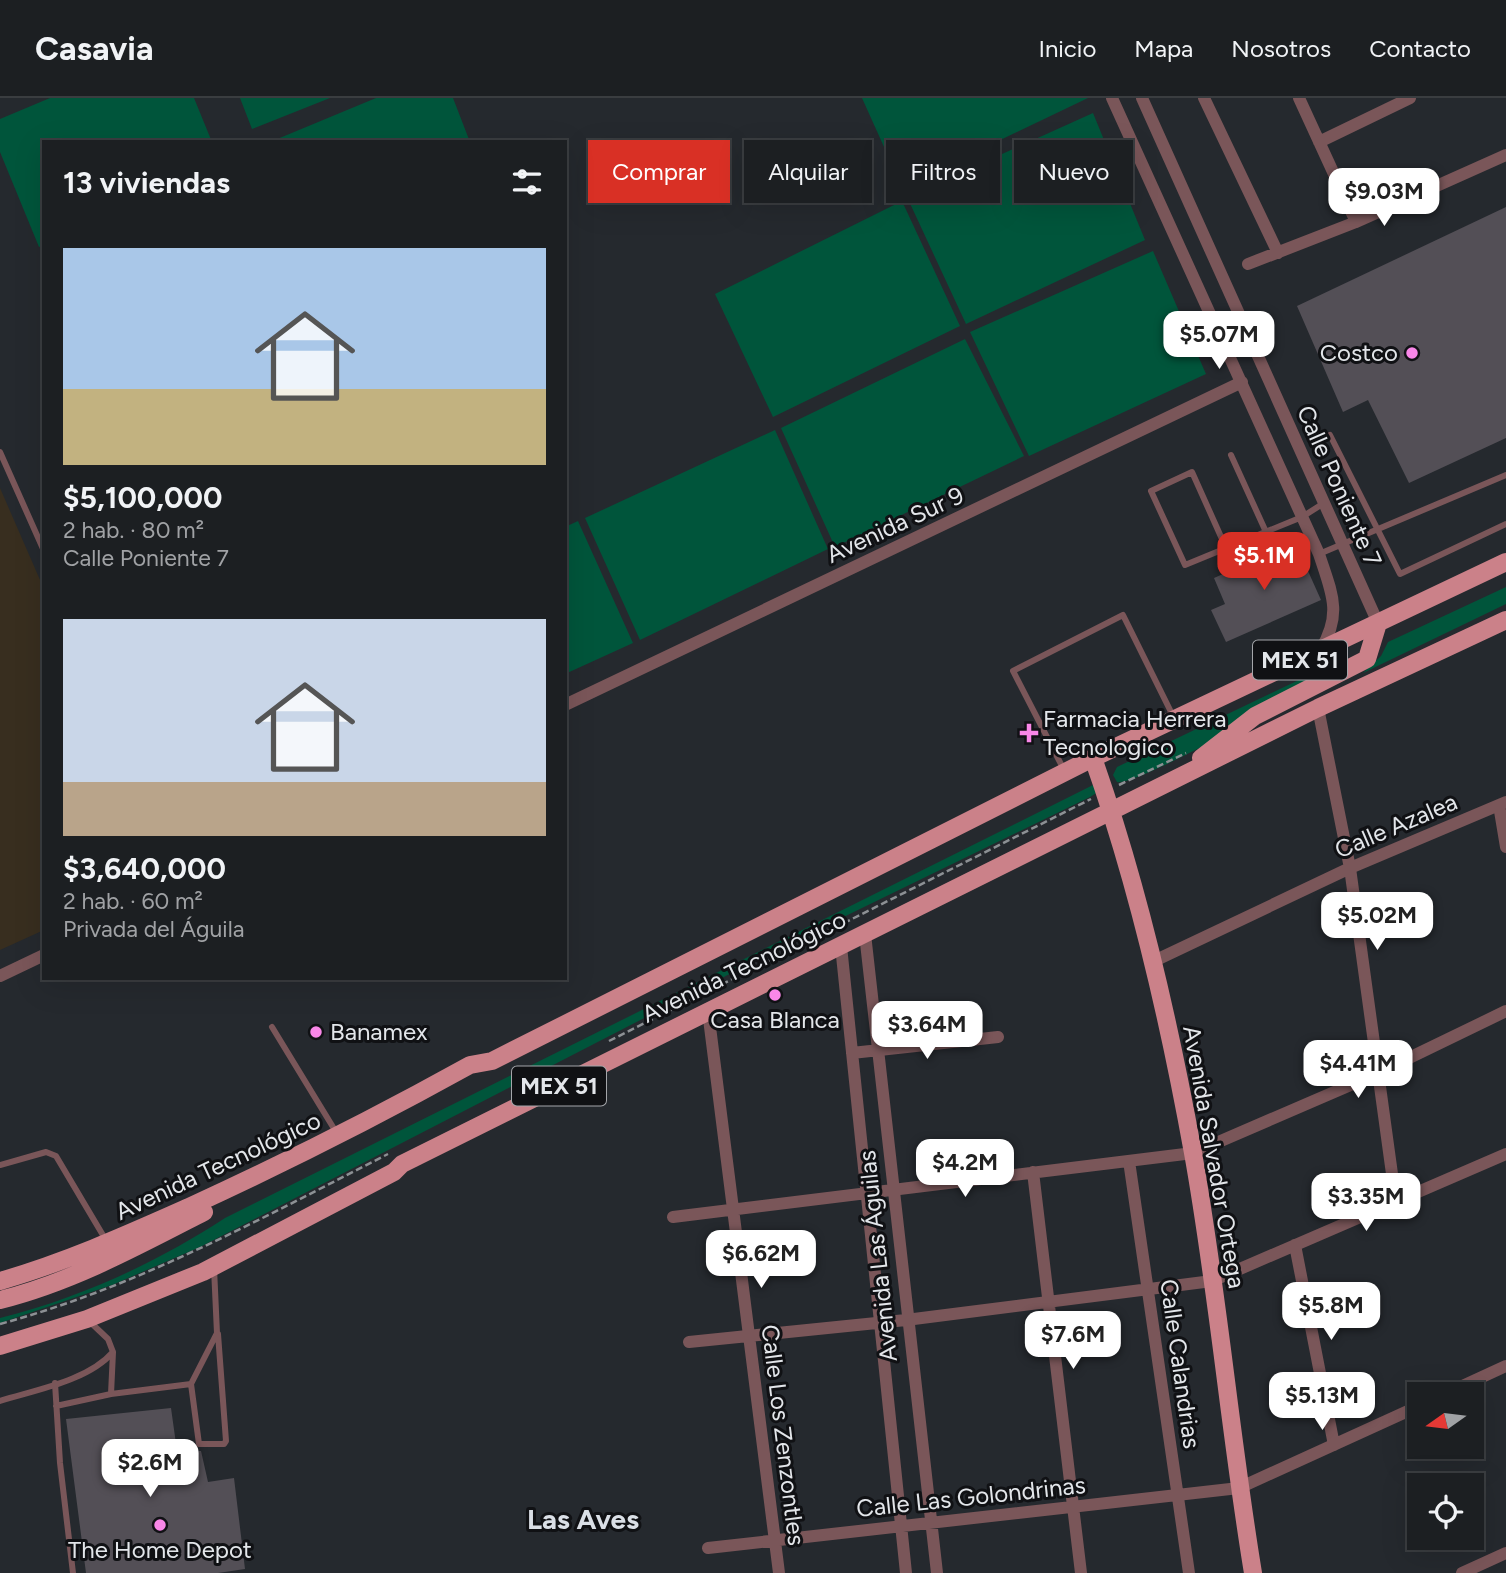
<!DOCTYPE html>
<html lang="es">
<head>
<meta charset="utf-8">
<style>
	:root { --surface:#1c1f22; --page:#292c2f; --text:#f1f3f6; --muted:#a0a2a5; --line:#3a3d40; --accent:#d93025 }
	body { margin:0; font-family:Figtree,sans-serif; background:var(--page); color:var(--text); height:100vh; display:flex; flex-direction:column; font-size:26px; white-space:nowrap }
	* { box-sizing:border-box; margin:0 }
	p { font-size:23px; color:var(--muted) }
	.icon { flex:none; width:38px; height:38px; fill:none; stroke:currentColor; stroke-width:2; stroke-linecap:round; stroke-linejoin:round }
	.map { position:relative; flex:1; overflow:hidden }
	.side { position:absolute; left:42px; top:42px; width:525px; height:840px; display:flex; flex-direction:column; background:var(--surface); border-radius:0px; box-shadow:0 7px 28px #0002,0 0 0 2px var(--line) }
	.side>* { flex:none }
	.guide { position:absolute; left:588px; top:42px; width:665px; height:63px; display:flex; gap:14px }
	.needle { width:46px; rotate:256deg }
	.tools { position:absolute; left:1407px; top:1284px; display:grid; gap:14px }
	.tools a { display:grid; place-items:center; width:77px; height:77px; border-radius:0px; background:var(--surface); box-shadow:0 7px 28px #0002,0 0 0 2px var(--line); font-size:35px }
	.price { position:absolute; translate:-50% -60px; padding:0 16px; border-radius:14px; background:#fff; color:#222; font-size:23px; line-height:46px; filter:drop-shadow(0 2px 4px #0008) }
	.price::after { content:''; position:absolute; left:50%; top:42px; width:21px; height:16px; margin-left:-10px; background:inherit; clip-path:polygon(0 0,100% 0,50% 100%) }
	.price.current { background:var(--accent); color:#fff }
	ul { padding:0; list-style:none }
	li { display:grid; align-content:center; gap:14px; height:371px; padding:0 21px }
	li span { display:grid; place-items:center; height:217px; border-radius:0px; color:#555 }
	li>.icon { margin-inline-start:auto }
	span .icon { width:126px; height:126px; fill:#fffc; stroke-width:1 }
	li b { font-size:30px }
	h2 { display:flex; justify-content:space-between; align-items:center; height:84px; padding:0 21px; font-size:30px }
	.chip { padding:0 24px; border-radius:0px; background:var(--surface); box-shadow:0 7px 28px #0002,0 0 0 2px var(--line); font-size:24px; line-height:63px }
	.chip.current { background:var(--accent); color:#fff }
	header { display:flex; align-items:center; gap:42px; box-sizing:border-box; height:98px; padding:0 35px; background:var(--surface); border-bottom:2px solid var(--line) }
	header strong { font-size:33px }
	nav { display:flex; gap:38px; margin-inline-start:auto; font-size:24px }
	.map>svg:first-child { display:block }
	.education { fill:#382e1f }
	.green { fill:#00553b }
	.building { fill:#534f56 }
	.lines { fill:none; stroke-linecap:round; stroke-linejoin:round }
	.path { stroke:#8c9094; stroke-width:2.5; stroke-dasharray:7 3.5; stroke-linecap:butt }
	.service { stroke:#7a5659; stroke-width:6 }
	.minor { stroke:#7a5659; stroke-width:12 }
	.primary { stroke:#cb8189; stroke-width:18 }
	.poi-dot { fill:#f987e8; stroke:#101114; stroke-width:2.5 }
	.labels { text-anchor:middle; stroke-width:6; stroke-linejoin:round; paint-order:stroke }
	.shield { fill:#101114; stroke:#a4a6aa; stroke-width:2 }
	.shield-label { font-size:23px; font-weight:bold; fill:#e3e6ea }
	.poi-label { font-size:24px; fill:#e3e6ea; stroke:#101114; text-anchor:start }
	.street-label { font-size:24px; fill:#e3e6ea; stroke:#101114 }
	.quarter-label { font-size:28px; font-weight:bold; fill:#dadfe6; stroke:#101114 }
</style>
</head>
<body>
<header>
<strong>Casavia</strong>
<nav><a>Inicio</a><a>Mapa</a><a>Nosotros</a><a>Contacto</a></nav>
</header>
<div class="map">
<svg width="1506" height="1475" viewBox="0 0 1506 1475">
	<rect width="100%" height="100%" fill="#25292e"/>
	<!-- education -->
	<path class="education" d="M0 390 44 491V832L0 852Z"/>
	<!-- green -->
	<path class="green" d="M50 0H194L212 44H44V147L39 149 0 54V21Z
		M240 0H330L252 31Z
		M376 0H453L470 44H270Z
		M862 0H1088L902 89Z
		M1093 15 1145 142 966 226 907 99Z
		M902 103 960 228 773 319 715 196Z
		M1153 153 1206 276 1029 358 970 234Z
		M965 241 1024 358 835 449 781 330Z
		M775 332 828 451 640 542 585 420Z
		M578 423 633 545 565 576V429Z
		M1506 489V506L1363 575 1381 558 1388 544Z
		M1347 559 1354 567C1322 584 1137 689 1117 684L1113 677 1117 669Z
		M1095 686 1098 694 1090 699 784 848 200 1149 112 1187 0 1225V1220C80 1200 156 1165 225 1120Z"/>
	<!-- building -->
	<path class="building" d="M1506 109V340L1409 385 1368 302 1343 314 1297 208Z
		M1295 444 1321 502 1226 544 1211 512 1225 506 1214 480Z
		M171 1310 177 1353H201L208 1384 234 1380 245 1471 218 1475H86L66 1321Z"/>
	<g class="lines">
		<!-- path -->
		<path class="path" d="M1119 687 1186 655
			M609 943 1091 701
			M0 1226C137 1189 262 1120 388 1056"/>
		<!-- service -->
		<path class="service" d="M1330 337 1400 476 1506 426
			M0 354 44 453
			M1231 357 1266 434
			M1226 450 1192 374 1151 393 1185 467 1302 419 1324 405
			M1319 456 1506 377
			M1064 672 1013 573 1123 517 1174 620
			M272 929 336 1034
			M0 1067 46 1054 56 1058 107 1144
			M55 1285 60 1365 73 1475
			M191 1286 199 1346H224L226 1343 218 1236
			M111 1296 113 1254
			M0 1303C35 1292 88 1283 113 1254L108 1241 88 1222
			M56 1308 111 1296 191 1286 217 1235 214 1170"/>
		<!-- minor -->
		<path class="minor" d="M1112 0 1319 456C1331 493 1343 515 1321 551
			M1142 0 1378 525
			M1204 0 1278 155
			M1299 0 1356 124
			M1319 44 1410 0
			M1248 166 1356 124 1506 57
			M565 607 1242 284
			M1318 610 1350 770 1396 1105
			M1499 707 1506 749
			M865 836 937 1475
			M841 848 906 1475
			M1152 864 1350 770 1506 704
			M0 878 44 857
			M708 913 779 1475
			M852 955 998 939
			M1129 1063 1189 1475
			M1033 1074 1081 1475
			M673 1119 1193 1055 1376 976 1506 913
			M1295 1147 1334 1347
			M689 1244 906 1222 1212 1183 1506 1056
			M1443 1297 1506 1268
			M708 1450 1239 1390 1419 1308
			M1462 1475 1506 1455"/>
		<!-- primary -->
		<path class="primary" d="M1093 660C1138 787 1169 922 1193 1055 1218 1194 1230 1336 1253 1475
			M1201 660 1255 618 1367 561 1378 525
			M0 1183C66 1164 126 1137 189 1109 285 1065 378 1018 470 967L492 963 1093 660 1506 464
			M0 1202C72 1184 138 1148 204 1114
			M0 1248 87 1221 203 1174 394 1074 402 1066 1318 610 1506 522"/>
	</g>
	<!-- markers -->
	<g class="poi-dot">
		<circle cx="1412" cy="255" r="7"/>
		<path d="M1025.5 624.5h7v7h7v7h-7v7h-7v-7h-7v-7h7z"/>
		<circle cx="775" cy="897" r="7"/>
		<circle cx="316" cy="934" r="7"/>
		<circle cx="160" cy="1427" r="7"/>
	</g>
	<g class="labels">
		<!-- shield labels -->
		<g class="shield">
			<rect x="1253" y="542.5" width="94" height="39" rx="5"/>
			<rect x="512" y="968.5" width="94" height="39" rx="5"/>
		</g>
		<g class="shield-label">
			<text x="1300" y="570">MEX 51</text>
			<text x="559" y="996">MEX 51</text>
		</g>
		<!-- poi labels -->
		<g class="poi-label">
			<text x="1398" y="263" text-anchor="end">Costco</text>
			<text x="1043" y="629">Farmacia Herrera<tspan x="1043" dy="28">Tecnologico</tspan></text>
			<text x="775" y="930" text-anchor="middle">Casa Blanca</text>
			<text x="330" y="942">Banamex</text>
			<text x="160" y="1460" text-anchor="middle">The Home Depot</text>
		</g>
		<!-- street labels -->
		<g class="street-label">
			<text transform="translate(1339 388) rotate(66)" y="8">Calle Poniente 7</text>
			<text transform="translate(895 427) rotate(-25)" y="8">Avenida Sur 9</text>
			<text transform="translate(1396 728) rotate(-23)" y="8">Calle Azalea</text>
			<text transform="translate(744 869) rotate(-26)" y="8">Avenida Tecnológico</text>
			<text transform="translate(1214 1059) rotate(80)" y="8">Avenida Salvador Ortega</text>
			<text transform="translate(218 1068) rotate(-25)" y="8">Avenida Tecnológico</text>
			<text transform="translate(878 1158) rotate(-96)" y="8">Avenida Las Águilas</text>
			<text transform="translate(1180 1266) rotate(82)" y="8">Calle Calandrias</text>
			<text transform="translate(783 1337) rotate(83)" y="8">Calle Los Zenzontles</text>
			<text transform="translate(971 1399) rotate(-6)" y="8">Calle Las Golondrinas</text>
		</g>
		<!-- quarter labels -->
		<g class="quarter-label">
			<text x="583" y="1431">Las Aves</text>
		</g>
	</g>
</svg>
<div class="tools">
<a><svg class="needle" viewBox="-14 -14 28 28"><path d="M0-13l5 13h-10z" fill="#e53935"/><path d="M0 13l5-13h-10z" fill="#a0a2a5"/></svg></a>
<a><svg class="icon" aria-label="locate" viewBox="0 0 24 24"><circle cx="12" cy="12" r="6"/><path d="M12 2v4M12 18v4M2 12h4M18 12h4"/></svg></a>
</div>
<b class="price" style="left:1384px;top:130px">$9.03M</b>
<b class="price" style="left:1219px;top:273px">$5.07M</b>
<b class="price current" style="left:1264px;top:494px">$5.1M</b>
<b class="price" style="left:1377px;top:854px">$5.02M</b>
<b class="price" style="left:927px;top:963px">$3.64M</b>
<b class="price" style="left:1358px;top:1002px">$4.41M</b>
<b class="price" style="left:965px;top:1101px">$4.2M</b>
<b class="price" style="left:1366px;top:1135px">$3.35M</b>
<b class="price" style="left:761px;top:1192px">$6.62M</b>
<b class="price" style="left:1331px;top:1244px">$5.8M</b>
<b class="price" style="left:1073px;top:1273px">$7.6M</b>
<b class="price" style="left:1322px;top:1334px">$5.13M</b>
<b class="price" style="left:150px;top:1401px">$2.6M</b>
<div class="guide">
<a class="chip current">Comprar</a>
<a class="chip">Alquilar</a>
<a class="chip">Filtros</a>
<a class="chip">Nuevo</a>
</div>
<section class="side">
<h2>13 viviendas<svg class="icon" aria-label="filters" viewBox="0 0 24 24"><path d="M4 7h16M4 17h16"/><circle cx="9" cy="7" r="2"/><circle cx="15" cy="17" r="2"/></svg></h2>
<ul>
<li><span style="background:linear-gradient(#a9c7e8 65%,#c2b280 0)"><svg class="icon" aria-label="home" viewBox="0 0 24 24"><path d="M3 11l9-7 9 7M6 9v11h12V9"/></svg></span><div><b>$5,100,000</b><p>2 hab. · 80 m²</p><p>Calle Poniente 7</p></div></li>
<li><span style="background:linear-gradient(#c9d6e8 75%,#b9a48a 0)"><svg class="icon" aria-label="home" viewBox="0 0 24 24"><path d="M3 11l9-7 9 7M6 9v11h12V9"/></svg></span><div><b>$3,640,000</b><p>2 hab. · 60 m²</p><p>Privada del Águila</p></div></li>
</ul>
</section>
</div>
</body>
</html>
